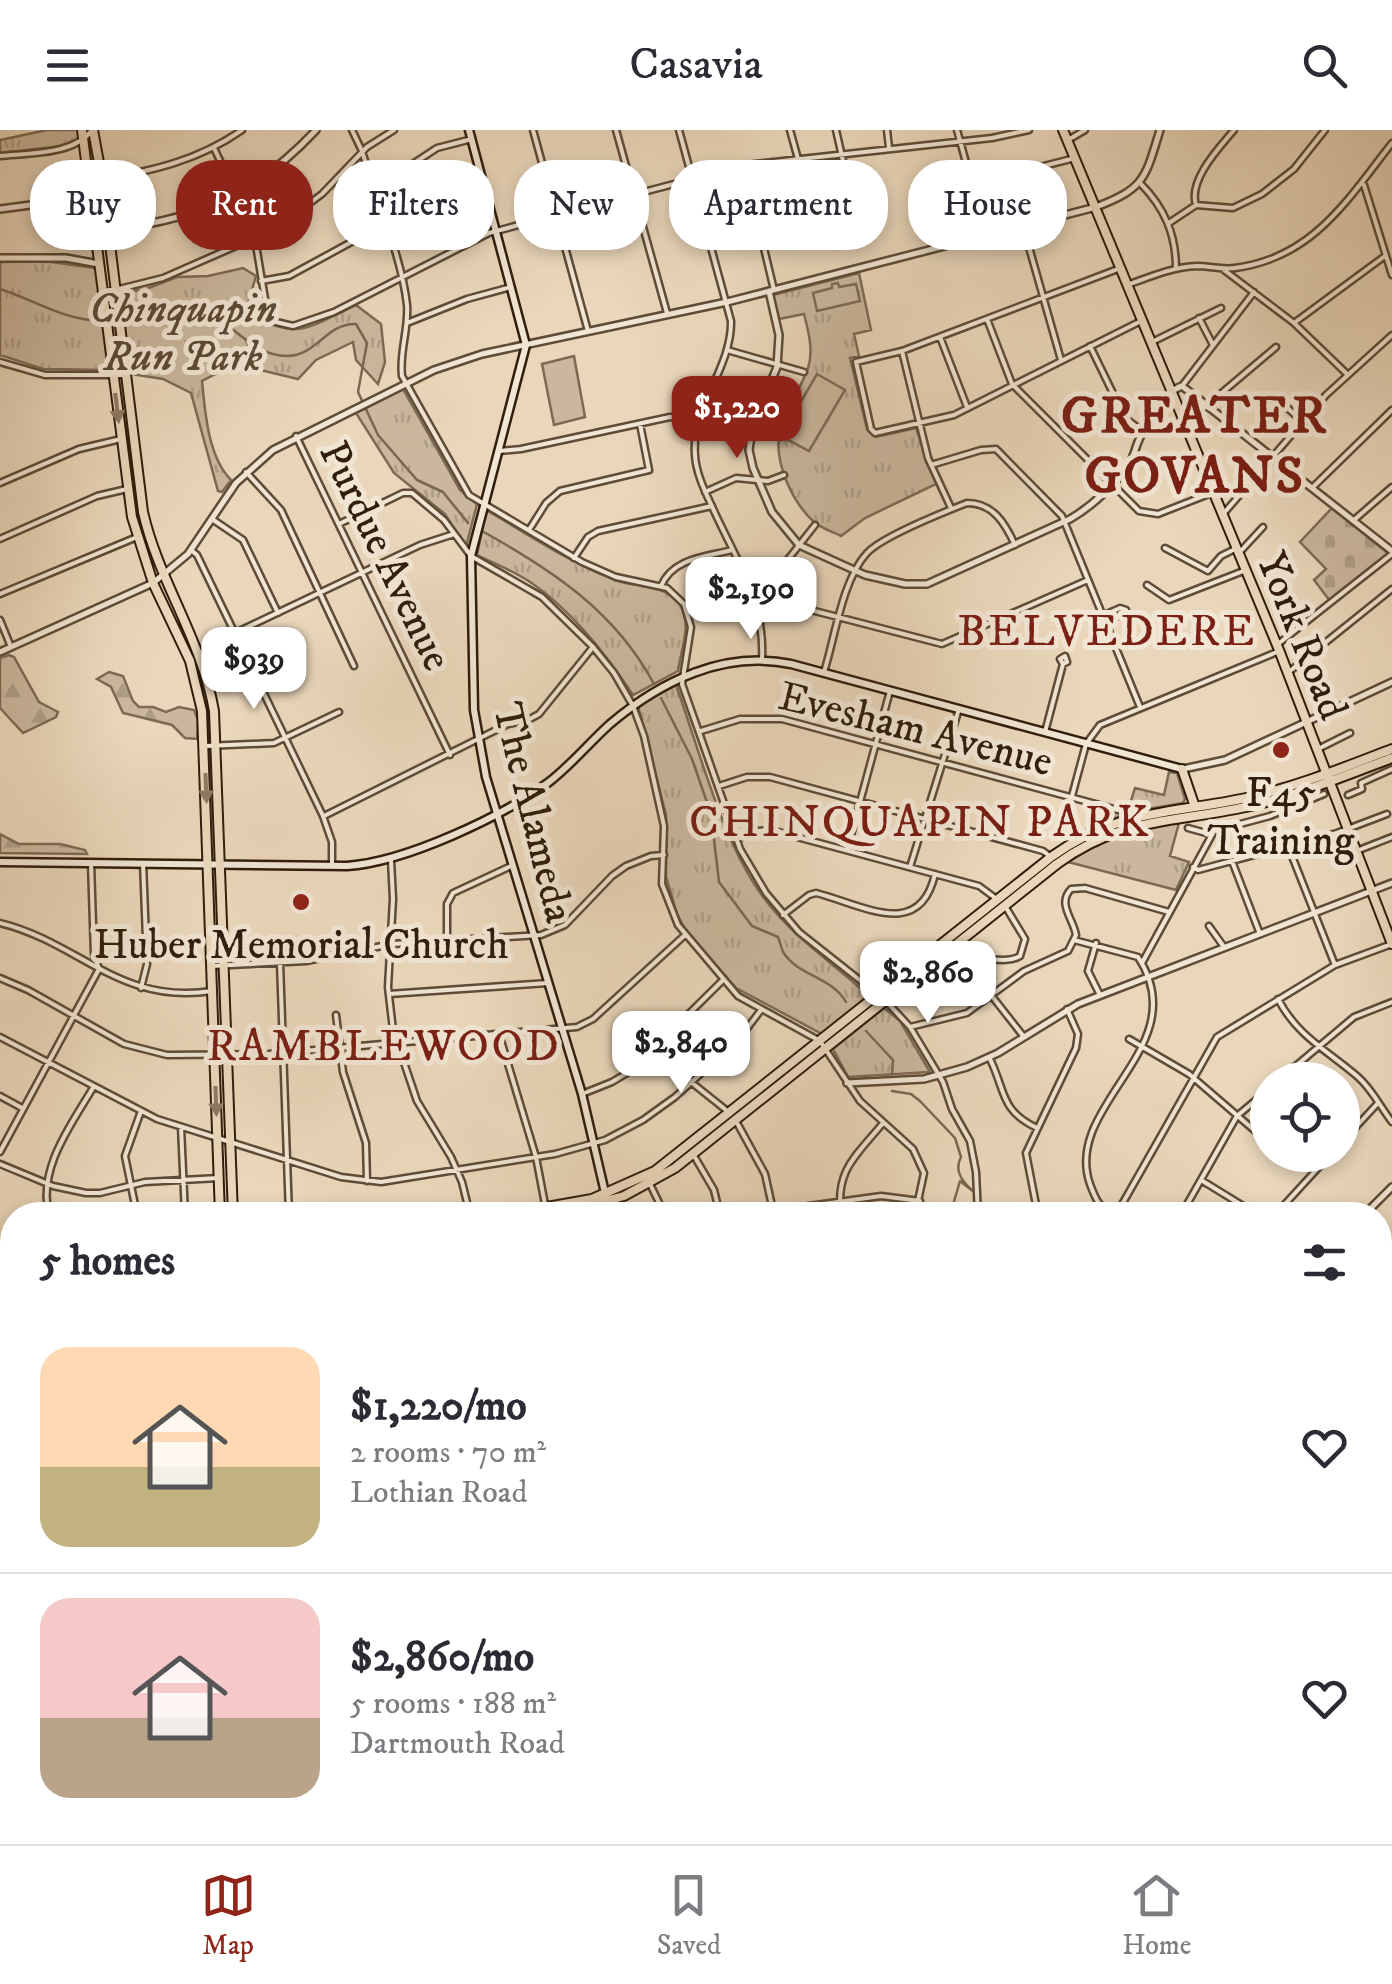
<!DOCTYPE html>
<html lang="en">
<head>
<meta charset="utf-8">
<style>
	:root { --surface:#fff; --page:#f2f2f3; --text:#2b2b33; --muted:#7c7c81; --line:#e1e1e2; --accent:#8f2418 }
	body { margin:0; font-family:"IM FELL DW Pica",serif; background:var(--page); color:var(--text); height:100vh; display:flex; flex-direction:column; font-size:38px; white-space:nowrap }
	* { box-sizing:border-box; margin:0 }
	p { font-size:32px; color:var(--muted) }
	.icon { flex:none; width:55px; height:55px; fill:none; stroke:currentColor; stroke-width:2; stroke-linecap:round; stroke-linejoin:round }
	.map { position:relative; flex:1; overflow:hidden }
	.side { position:absolute; left:0px; top:1072px; width:1392px; height:642px; display:flex; flex-direction:column; background:var(--surface); border-radius:40px 40px 0 0; box-shadow:0 5px 15px #0003 }
	.side>* { flex:none }
	.guide { position:absolute; left:30px; top:30px; width:1332px; height:90px; display:flex; gap:20px }
	.controls { position:absolute; left:1250px; top:932px; display:grid; gap:20px }
	.controls a { display:grid; place-items:center; width:110px; height:110px; border-radius:50%; background:var(--surface); box-shadow:0 5px 15px #0003; font-size:50px }
	.price { position:absolute; translate:-50% -85px; padding:0 22px; border-radius:20px; background:#fff; color:#222; font-size:32px; line-height:65px; filter:drop-shadow(0 2px 5px #0008) }
	.price::after { content:''; position:absolute; left:50%; top:60px; width:30px; height:22px; margin-left:-15px; background:inherit; clip-path:polygon(0 0,100% 0,50% 100%) }
	.price.active { background:var(--accent); color:#fff }
	ul { padding:0; list-style:none }
	li { display:flex; align-items:center; gap:30px; height:250px; padding:0 40px }
	li+li { border-top:2px solid var(--line) }
	li span { display:grid; place-items:center; flex:none; width:280px; height:200px; border-radius:30px; color:#555 }
	li>.icon { margin-inline-start:auto }
	span .icon { width:120px; height:120px; fill:#fffc; stroke-width:1 }
	li b { font-size:42px }
	h2 { display:flex; justify-content:space-between; align-items:center; height:120px; padding:0 40px; font-size:42px }
	.pill { padding:0 35px; border-radius:40px; background:var(--surface); box-shadow:0 5px 15px #0003; font-size:35px; line-height:90px }
	.pill.active { background:var(--accent); color:#fff }
	header { display:flex; justify-content:space-between; align-items:center; height:130px; padding:0 40px; background:var(--surface); font-size:45px; font-weight:600 }
	.menu { display:flex; justify-content:space-around; align-items:center; height:140px; border-top:2px solid var(--line); background:var(--surface); font-size:28px; color:var(--muted) }
	.menu a { display:grid; justify-items:center; gap:5px }
	.menu .active { color:var(--accent) }
	.map>svg:first-child { display:block }
	.grass { fill:url(#grass-dots); stroke:#7d6a54; stroke-width:2.5 }
	.forest { fill:url(#forest-firs); stroke:#7d6a54; stroke-width:2.5 }
	.cemetery { fill:url(#cemetery-stones); stroke:#7d6a54; stroke-width:2.5 }
	.park { fill:url(#park-tufts); stroke:#7d6a54; stroke-width:2.5 }
	.garden { fill:#cab79d; stroke:#7d6a54; stroke-width:2.5 }
	.lines { fill:none; stroke-linecap:round; stroke-linejoin:round }
	.stream { stroke:#7a6751; stroke-width:2.5 }
	.minor-casing { stroke:#5e4c37; stroke-width:9 }
	.tertiary-casing { stroke:#5e4c37; stroke-width:10 }
	.secondary-casing { stroke:#301d0b; stroke-width:11 }
	.primary-casing { stroke:#301d0b; stroke-width:12 }
	.minor { stroke:#f1e5d3; stroke-width:4 }
	.tertiary { stroke:#f1e5d3; stroke-width:5 }
	.secondary { stroke:#f1e5d3; stroke-width:6 }
	.primary { stroke:#ead7bb; stroke-width:8 }
	.oneway { fill:#8d7a63 }
	.poi-dot { fill:#8f2418; stroke:#f1e5d3; stroke-width:4 }
	.labels { text-anchor:middle; stroke-width:10; stroke-linejoin:round; paint-order:stroke }
	.park-label { font-size:42px; font-style:italic; fill:#5e4b37; stroke:#f1e5d3 }
	.street-label { font-size:42px; fill:#301d0b; stroke:#f1e5d3 }
	.poi-label { font-size:42px; fill:#301d0b; stroke:#f1e5d3 }
	.neighbourhood-label { font-size:45px; letter-spacing:2.5px; fill:#7a1f14; stroke:#f1e5d3 }
	.district-label { font-size:52px; font-weight:bold; letter-spacing:2.5px; fill:#7a1f14; stroke:#f1e5d3 }
</style>
</head>
<body>
<header><svg class="icon" aria-label="menu" viewBox="0 0 24 24"><path d="M4 6h16M4 12h16M4 18h16"/></svg>Casavia<svg class="icon" aria-label="search" viewBox="0 0 24 24"><circle cx="10" cy="10" r="6"/><path d="M15 15l6 6"/></svg></header>
<div class="map">
<svg width="1392" height="1714" viewBox="0 0 1392 1714">
	<defs>
		<pattern id="grass-dots" width="8" height="8" patternUnits="userSpaceOnUse" patternTransform="scale(2.5)"><rect width="8" height="8" fill="#cab79d"/><path d="M2 2h.1M6 6h.1" fill="none" stroke="#ae9d86" stroke-width="1.8" stroke-linecap="round"/></pattern>
		<pattern id="forest-firs" width="22" height="20" patternUnits="userSpaceOnUse" patternTransform="scale(2.5)"><rect width="22" height="20" fill="#cab79d"/><path d="M5 1l3.5 6h-7zM16 11l3.5 6h-7z" fill="#ae9d86"/></pattern>
		<pattern id="cemetery-stones" width="16" height="16" patternUnits="userSpaceOnUse" patternTransform="scale(2.5)"><rect width="16" height="16" fill="#cab79d"/><path d="M2 7V4a2 2 0 0 1 4 0v3zM10 15v-3a2 2 0 0 1 4 0v3z" fill="#ae9d86"/></pattern>
		<pattern id="park-tufts" width="24" height="20" patternUnits="userSpaceOnUse" patternTransform="scale(2.5)"><rect width="24" height="20" fill="#cab79d"/><path d="M3 7l-1-3M5 7V3M7 7l1-3M15 17l-1-3M17 17v-4M19 17l1-3" fill="none" stroke="#ae9d86"/></pattern>
	</defs>
	<rect width="100%" height="100%" fill="#ead7bb"/>
	<filter id="stains"><feTurbulence type="fractalNoise" baseFrequency=".002" numOctaves="4"/><feColorMatrix values="0 0 0 0 .2 0 0 0 0 .09 0 0 0 0 .02 0 0 0 .5 -.17"/></filter>
	<radialGradient id="worn" r=".72"><stop offset=".6" stop-color="#630" stop-opacity="0"/><stop offset="1" stop-color="#630" stop-opacity=".3"/></radialGradient>
	<!-- grass -->
	<path class="grass" d="M0 1541 12 1560V1702L75 1703 78 1714H0Z"/>
	<!-- forest -->
	<path class="forest" d="M9 525 14 527 39 572 58 582 56 587 23 603 0 578V528Z
		M109 542 123 546 133 571 139 577H153L166 582 179 577 194 580 198 590 197 609 185 608 172 595 123 583 111 557 97 549Z
		M0 704 19 714H60L85 720 87 724 0 723Z"/>
	<!-- cemetery -->
	<path class="cemetery" d="M1332 378 1389 424 1330 471 1314 450 1326 439 1300 412Z"/>
	<!-- park -->
	<path class="park" d="M47 0H78L80 6 77 10 62 16 0 23V10Z
		M44 131 95 138 101 166 146 159 177 147 208 146 243 138 256 146 245 183C301 210 302 200 356 175L381 194 385 232 378 254 356 230 353 212 316 230 298 249 235 234 202 251C205 282 208 327 231 350L222 362 218 361 191 263 163 249 106 240 43 239 0 225V132Z
		M859 143 871 200 854 204 859 226 850 228 867 299 876 307 916 298 936 354 865 388 841 406C833 402 821 398 814 392 792 372 773 331 780 301 786 279 801 258 808 238 814 221 808 200 804 184L779 189 773 165Z
		M403 259 460 360 477 374 466 417 445 384 394 343 356 283Z
		M486 380C528 404 570 433 615 450 637 458 663 453 679 473 693 493 681 519 678 541L633 565C606 524 574 483 533 454 517 442 495 434 477 425Z
		M676 555C699 619 722 710 761 764 790 805 832 832 869 866L822 904 736 858 686 801 677 784 666 747V685L638 576Z
		M1169 642 1177 643 1185 669 1183 673 1130 682 1086 700 1094 676 1121 684 1123 679 1128 680 1135 658 1164 665Z
		M1179 693 1170 726 1189 732 1176 760 1068 732C1102 709 1138 698 1179 693Z
		M884 878 900 891 930 942 848 947 833 919Z
		M12 1349V1542L0 1521V1359Z
		M531 1702 533 1706 566 1703 569 1714H405L401 1703Z
		M84 1703H151L152 1714H86Z"/>
	<!-- garden -->
	<path class="garden" d="M838 153 839 157 856 154 860 171 817 181 813 163 832 158V154Z
		M574 226 585 287 554 295 542 234Z
		M817 244 845 260 809 321 781 306Z"/>
	<g class="lines">
		<!-- stream -->
		<path class="stream" d="M0 159C37 171 62 190 103 191
			M111 191C136 189 165 176 189 178 227 181 247 226 287 226 317 226 326 193 356 194L367 213 358 262 378 305 417 350 443 362 468 393
			M482 401C552 440 615 481 654 554
			M661 568 692 629 711 684 719 752 752 796 778 807C780 812 781 817 783 822 798 846 832 847 846 872
			M866 901 893 930 892 944
			M892 961 911 964 920 971 955 1008 961 1027C953 1042 964 1053 974 1062L960 1051 950 1085
			M410 1702 418 1714
			M964 1714 974 1711"/>
		<!-- minor casing -->
		<g class="minor-casing">
			<path id="minor" d="M352 0 362 21C376 67 402 128 407 175 409 199 399 222 402 246L469 365 582 432 616 447 667 458 684 474 691 497 682 554 740 719 766 763 799 802 885 870 910 897 943 952 952 979 970 1011 976 1042 978 1085
				M533 0 588 201
				M616 0 667 183
				M679 0 731 191C732 238 691 277 695 325 696 345 707 365 715 383 738 433 765 473 762 529
				M790 0 798 29
				M887 0 889 18
				M957 0 986 105
				M1068 10 1085 0
				M214 18 254 103 267 181 276 192 293 196 334 182 489 103 526 93 746 35 992 8 1029 0
				M0 26C29 23 74 25 92 0
				M102 49C153 41 199 30 242 0
				M371 50 405 39 437 18 472 9
				M1140 53C1165 78 1176 105 1176 139
				M973 54 1075 28
				M1364 55 1392 145
				M1196 75C1188 50 1219 18 1234 0
				M1169 93 1196 75 1233 78 1262 64 1294 39 1325 0
				M1023 96 1061 230
				M1118 139 902 221 856 232 871 299 875 303 954 285 1143 190
				M1224 140 1294 193 1346 243
				M261 151 289 146 379 97 427 81 453 63 484 55
				M1130 154C1152 146 1173 137 1197 136 1210 136 1222 140 1235 138 1313 128 1348 69 1392 13
				M774 160 757 89 851 66 836 0
				M103 163 163 148 275 99 322 64 367 17 394 0
				M1199 188 1213 215
				M987 189 1012 254 1139 381 1158 384 1214 362
				M407 193 467 169 511 157
				M1294 193 1385 126
				M940 207 967 277
				M1152 212 1221 178
				M1090 216 1125 288 1141 300
				M727 220 804 242
				M902 221 928 328 951 378
				M0 232 45 245H125
				M1182 256 1254 162
				M1276 268 1302 291
				M1276 268 1277 274 1289 279
				M1185 294 1276 217
				M296 306 450 625
				M499 321 521 319 670 287 700 288
				M931 335 981 320 996 319 1062 386 1140 577
				M246 342 281 380 354 536
				M0 353 79 319 121 309
				M1313 357 1392 280
				M705 362 736 348 768 351 784 345
				M1224 383 1326 265 1392 205
				M212 389 243 410 278 483
				M1354 390 1392 357
				M339 394 403 363H412L444 390 471 426 542 467 593 517 614 543 633 576 644 606 664 696 662 754 678 795 738 866 820 911 860 971 913 1019 924 1043 915 1085
				M529 400 546 373 560 361 649 340 640 294
				M0 409 97 366 127 359
				M1165 418 1208 441 1221 426 1235 419
				M191 420 197 425 323 686 332 712V735
				M1239 423 1263 397
				M574 428 588 407 598 401 712 376
				M1147 455 1169 470 1246 440
				M661 456C673 428 705 427 732 420
				M0 464 137 407
				M756 470 815 395
				M688 482 740 471 780 472 942 514 1088 450
				M1104 485 1120 478 1126 480 1125 483 1105 492
				M0 490 11 517
				M235 503 420 415 454 404
				M1278 514 1392 424
				M1065 526 1067 532 1063 534 1060 529Z
				M1290 541 1392 459
				M824 542C835 508 842 450 867 423 883 406 944 382 967 373 993 373 1005 393 1015 415
				M701 601 740 589H782L1118 680
				M1045 602 1063 534
				M206 616 274 613 339 582
				M1318 619 1350 603
				M719 656 747 647H770L1043 721 1051 727
				M1348 665 1362 659 1361 653 1392 639
				M1072 666 1086 614 1100 595 1277 522
				M324 686 508 594 528 590 539 584 593 517
				M1188 698 1206 703 1214 701 1270 686 1324 664
				M737 709 757 701 771 700 979 756 998 770
				M1288 716 1335 835
				M847 720 890 561
				M1359 720 1392 707
				M391 730 393 769 388 857 393 900 417 971 451 1027 462 1052 470 1085
				M1232 731 1260 804
				M910 737 959 579
				M1193 737 1198 740 1337 703 1387 684
				M783 785 809 765 816 763C863 775 920 811 935 744
				M0 793C81 813 119 875 212 861
				M1209 796 1224 817
				M1074 810 1138 827C1197 917 1062 974 1090 1054 1095 1068 1099 1077 1112 1085
				M447 812V774L453 763 511 736
				M1096 813 1088 841 1100 865
				M280 833 289 1085
				M1142 833 1214 701
				M211 836 306 831 392 814 541 805 565 795 612 746 626 736 651 726 664 725
				M949 843 958 853 955 859 946 855C952 808 998 840 1020 826L1025 809 1005 776
				M0 848 28 860 124 914 167 925 269 924 577 897 593 889 685 805
				M141 858 147 834 143 733
				M389 864 548 853
				M991 865 1024 907
				M1278 869C1297 906 1328 921 1358 947 1372 959 1381 978 1392 992
				M336 885 343 942 366 1013 367 1051
				M910 897 967 883 1024 841 1068 821 1076 805C1073 788 1057 774 1071 759L1085 758 1169 782
				M499 904 536 1027 547 1085
				M0 907 157 989 341 1047 381 1052 555 1024 605 1010 643 990 675 967 739 909 761 880
				M1129 909 1189 944 1268 1012
				M656 917 691 952 726 980
				M989 927C1006 960 999 980 1037 998
				M1279 950 1354 887 1392 872
				M582 964 612 952 632 940 723 850
				M0 966 22 978
				M736 991 765 1044 774 1085
				M181 997 185 1085
				M1342 1012 1378 973
				M0 1022 99 839 94 825 91 733
				M693 1024 714 1060 720 1085
				M1283 1025 1292 1032
				M0 1034 53 1056 86 1063H100L145 1052 219 1048
				M1201 1050 1258 1085
				M650 1054 665 1085
				M773 1081 881 1066 920 1071
				M49 1085C37 1038 72 994 94 956
				M137 1085 125 1026 141 981
				M841 1085C835 1040 856 1026 883 993
				M1038 1085 1026 1023 1076 918 1078 904 1067 879
				M1116 1085 1217 907 1335 835 1392 814
				M1181 1085 1237 986 1268 960
				M1275 1085 1330 1025
				M1380 1117 1383 1127 1380 1139
				M12 1211 5 1238 12 1271
				M1380 1240 1392 1238
				M1380 1294 1392 1292
				M1380 1348 1392 1346
				M1381 1401 1392 1458
				M1380 1510 1392 1508
				M1380 1564 1392 1561
				M1380 1625 1392 1687
				M1380 1653 1392 1650
				M295 1702 309 1714
				M368 1702 376 1714
				M571 1702 575 1714
				M658 1702 660 1714
				M792 1702 794 1714
				M889 1702 891 1714
				M978 1702 982 1714
				M1052 1702 1058 1714
				M1104 1702 1109 1714
				M1220 1702 1222 1714
				M276 1714 278 1702
				M697 1714 750 1702
				M1157 1714 1211 1702
				M1283 1714 1294 1702
				M1366 1714 1392 1703"/>
		</g>
		<!-- tertiary casing -->
		<g class="tertiary-casing">
			<path id="tertiary" d="M0 79 91 67
				M95 101C188 93 252 69 316 0
				M0 128H66L99 134
				M769 161 779 205 777 237 752 299 749 320 753 338 772 382 799 415 865 445 905 454H927L1070 389C1091 377 1115 355 1129 334 1134 327 1135 319 1138 312 1145 294 1163 262 1182 256L1392 421
				M0 522 153 453 188 424 236 353 273 320 434 240 482 224 727 172 1096 77C1145 58 1145 49 1160 0
				M1183 639 1225 630 1392 552
				M847 953 924 949 967 937 998 923 1078 874 1392 753
				M607 1073 609 1085
				M1364 1085 1392 1057
				M0 1529 12 1550
				M79 1702 82 1714"/>
		</g>
		<!-- secondary casing -->
		<g class="secondary-casing">
			<path id="secondary" d="M469 0 526 215 471 426 474 580 486 647 582 964 606 1067
				M0 732 347 736C405 732 502 687 549 652 571 635 589 613 610 594 661 551 724 520 791 534L1182 639"/>
		</g>
		<!-- primary casing -->
		<g class="primary-casing">
			<path id="primary" d="M82 0 132 387 153 453 190 531 202 581 220 1085
				M93 0 102 49 143 382C159 452 202 510 214 581L233 1085
				M1063 0 1279 520 1392 814
				M1182 639 1195 677
				M501 1085 592 1069 655 1041 1051 727C1118 679 1171 684 1246 668 1296 657 1345 637 1392 619
				M554 1085 624 1066 675 1038 1057 734C1121 687 1172 693 1246 677 1296 666 1344 646 1392 628
				M0 1340 12 1329
				M0 1352 12 1341
				M196 1714 198 1702
				M204 1714 206 1702"/>
		</g>
		<!-- minor -->
		<use href="#minor" class="minor"/>
		<!-- tertiary -->
		<use href="#tertiary" class="tertiary"/>
		<!-- secondary -->
		<use href="#secondary" class="secondary"/>
		<!-- primary -->
		<use href="#primary" class="primary"/>
	</g>
	<!-- one-way arrows -->
	<defs><path id="oneway-solid" d="M-6-.8H1V-3.2L6.5 0L1 3.2V.8H-6Z" transform="scale(2.5)"/></defs>
	<g class="oneway">
		<use href="#oneway-solid" transform="translate(117 278) rotate(83)"/>
		<use href="#oneway-solid" transform="translate(206 658) rotate(88)"/>
		<use href="#oneway-solid" transform="translate(216 971) rotate(88)"/>
	</g>
	<!-- markers -->
	<g class="poi-dot">
		<circle cx="1281" cy="620" r="10"/>
		<circle cx="301" cy="772" r="10"/>
	</g>
	<g class="labels">
		<!-- park labels -->
		<g class="park-label">
			<text x="183" y="192">Chinquapin<tspan x="183" dy="48">Run Park</tspan></text>
		</g>
		<!-- street labels -->
		<g class="street-label">
			<text transform="translate(387 425) rotate(64)" y="15">Purdue Avenue</text>
			<text transform="translate(1304 505) rotate(68)" y="15">York Road</text>
			<text transform="translate(916 597) rotate(14)" y="15">Evesham Avenue</text>
			<text transform="translate(535 682) rotate(76)" y="15">The Alameda</text>
		</g>
		<!-- poi labels -->
		<g class="poi-label">
			<text x="1281" y="676">F45<tspan x="1281" dy="48">Training</tspan></text>
			<text x="301" y="828">Huber Memorial Church</text>
		</g>
		<!-- neighbourhood labels -->
		<g class="neighbourhood-label">
			<text x="1107" y="515">BELVEDERE</text>
			<text x="920" y="706">CHINQUAPIN PARK</text>
			<text x="384" y="930">RAMBLEWOOD</text>
		</g>
		<!-- district labels -->
		<g class="district-label">
			<text x="1195" y="302">GREATER<tspan x="1195" dy="60">GOVANS</tspan></text>
		</g>
	</g>
	<rect width="100%" height="100%" filter="url(#stains)"/>
	<rect width="100%" height="100%" fill="url(#worn)"/>
</svg>
<div class="controls">
<a><svg class="icon" aria-label="locate" viewBox="0 0 24 24"><circle cx="12" cy="12" r="6"/><path d="M12 2v4M12 18v4M2 12h4M18 12h4"/></svg></a>
</div>
<b class="price active" style="left:737px;top:331px">$1,220</b>
<b class="price" style="left:751px;top:512px">$2,190</b>
<b class="price" style="left:254px;top:582px">$939</b>
<b class="price" style="left:928px;top:896px">$2,860</b>
<b class="price" style="left:681px;top:966px">$2,840</b>
<div class="guide">
<a class="pill">Buy</a>
<a class="pill active">Rent</a>
<a class="pill">Filters</a>
<a class="pill">New</a>
<a class="pill">Apartment</a>
<a class="pill">House</a>
</div>
<section class="side">
<h2>5 homes<svg class="icon" aria-label="filters" viewBox="0 0 24 24"><path d="M4 7h16M4 17h16"/><circle cx="9" cy="7" r="2"/><circle cx="15" cy="17" r="2"/></svg></h2>
<ul>
<li><span style="background:linear-gradient(#ffd9b3 60%,#c2b280 0)"><svg class="icon" aria-label="home" viewBox="0 0 24 24"><path d="M3 11l9-7 9 7M6 9v11h12V9"/></svg></span><div><b>$1,220/mo</b><p>2 rooms · 70 m²</p><p>Lothian Road</p></div><svg class="icon" aria-label="heart" viewBox="0 0 24 24"><path d="M12 20l-8-8c-3-5 5-10 8-4 3-6 11-1 8 4z"/></svg></li>
<li><span style="background:linear-gradient(#f6c9c9 60%,#b9a48a 0)"><svg class="icon" aria-label="home" viewBox="0 0 24 24"><path d="M3 11l9-7 9 7M6 9v11h12V9"/></svg></span><div><b>$2,860/mo</b><p>5 rooms · 188 m²</p><p>Dartmouth Road</p></div><svg class="icon" aria-label="heart" viewBox="0 0 24 24"><path d="M12 20l-8-8c-3-5 5-10 8-4 3-6 11-1 8 4z"/></svg></li>
</ul>
</section>
</div>
<nav class="menu">
<a class="active"><svg class="icon" aria-label="map" viewBox="0 0 24 24"><path d="M3 6l6-2 6 2 6-2v14l-6 2-6-2-6 2zM9 4v14M15 6v14"/></svg>Map</a>
<a><svg class="icon" aria-label="saved" viewBox="0 0 24 24"><path d="M7 4h10v16l-5-4-5 4z"/></svg>Saved</a>
<a><svg class="icon" aria-label="home" viewBox="0 0 24 24"><path d="M3 11l9-7 9 7M6 9v11h12V9"/></svg>Home</a>
</nav>
</body>
</html>
